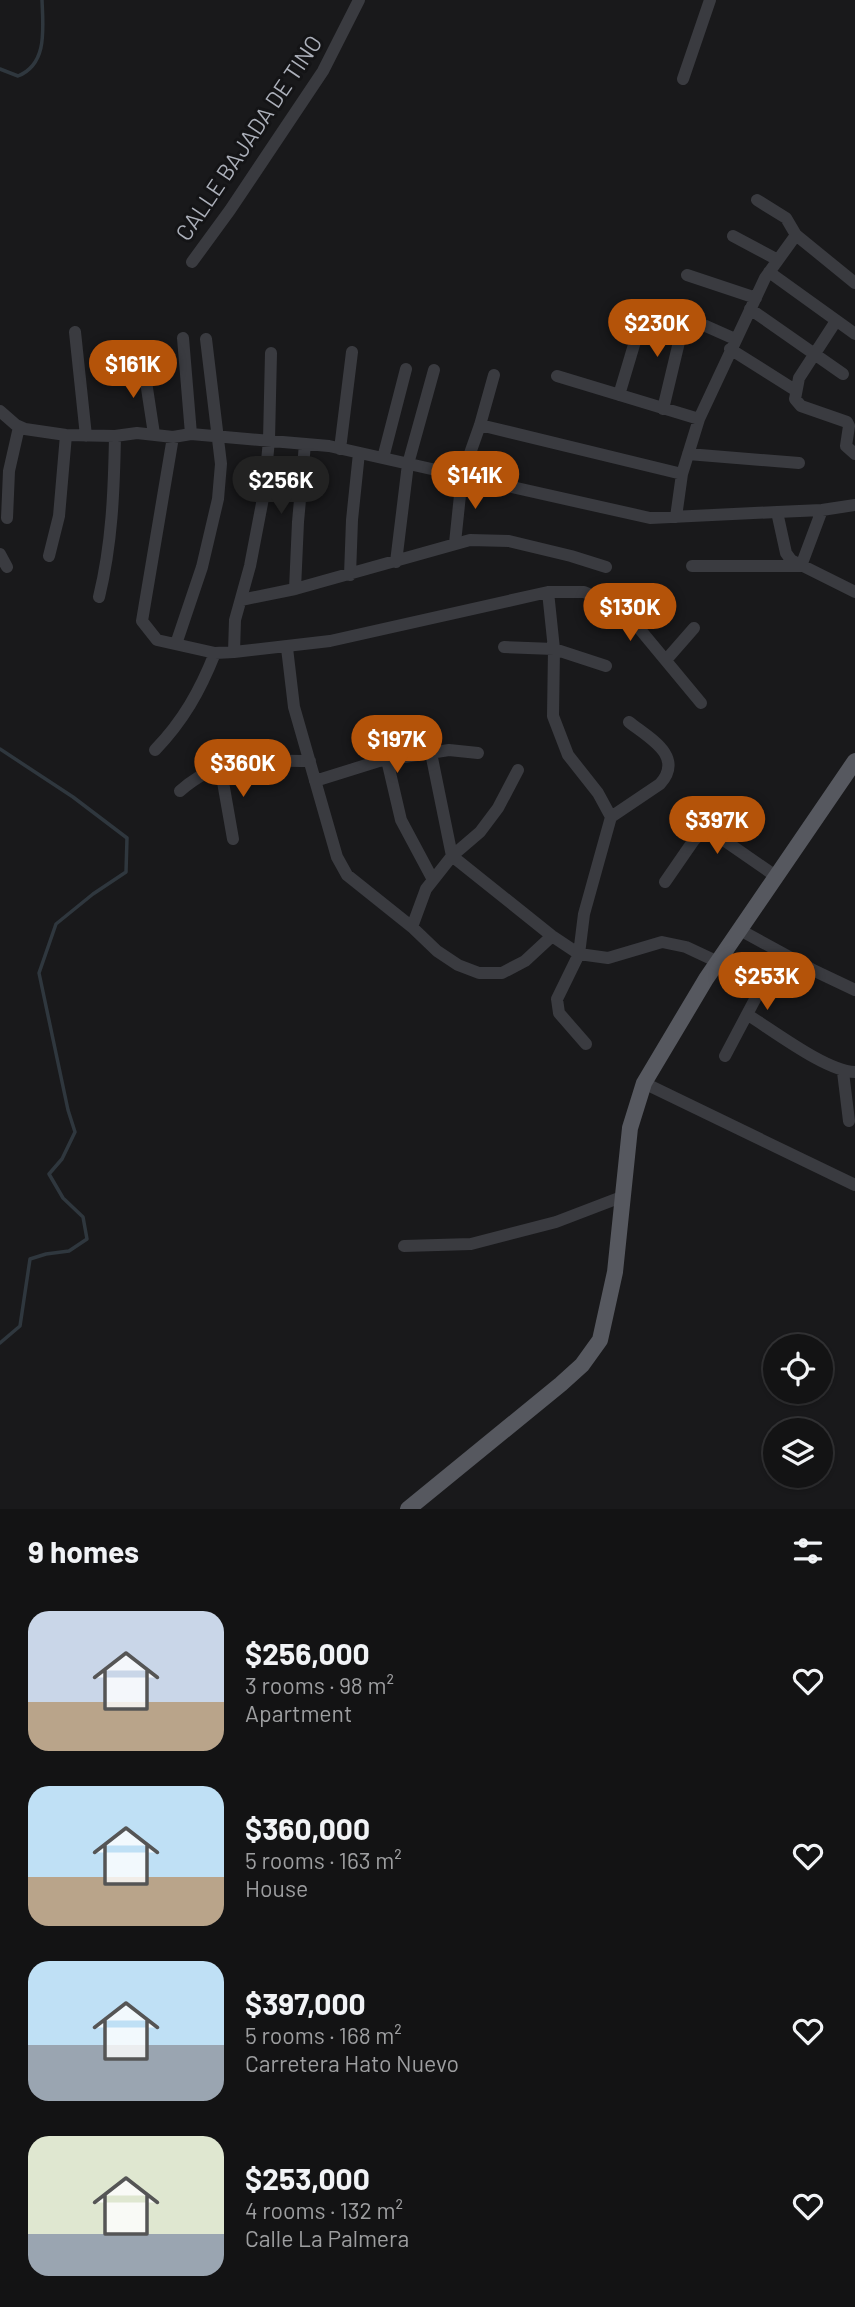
<!DOCTYPE html>
<html lang="en">
<head>
<meta charset="utf-8">
<style>
	:root { --surface:#131314; --page:#1c1c1d; --text:#f1f3f6; --muted:#9d9ea0; --line:#323234; --accent:#b45309 }
	body { margin:0; font-family:Barlow,sans-serif; background:var(--page); color:var(--text); height:100vh; display:flex; flex-direction:column; font-size:26px; white-space:nowrap }
	* { box-sizing:border-box; margin:0 }
	p { font-size:23px; color:var(--muted) }
	.icon { flex:none; width:38px; height:38px; fill:none; stroke:currentColor; stroke-width:2; stroke-linecap:round; stroke-linejoin:round }
	.map { position:relative; height:1509px; overflow:hidden }
	.side { display:flex; flex-direction:column; background:var(--surface); flex:1 }
	.side>* { flex:none }
	.buttons { position:absolute; left:763px; top:1334px; display:grid; gap:14px }
	.buttons a { display:grid; place-items:center; width:70px; height:70px; border-radius:50%; background:var(--surface); box-shadow:0 2px 5px #0004,0 0 0 2px var(--line); font-size:35px }
	.price { position:absolute; translate:-50% -60px; padding:0 16px; border-radius:24px; background:var(--accent); color:#fff; font-size:23px; line-height:46px; filter:drop-shadow(0 2px 4px #0008) }
	.price::after { content:''; position:absolute; left:50%; top:42px; width:21px; height:16px; margin-left:-10px; background:inherit; clip-path:polygon(0 0,100% 0,50% 100%) }
	.price.current { background:#222; color:#fff }
	ul { padding:0; list-style:none }
	li { display:flex; align-items:center; gap:21px; height:175px; padding:0 28px }
	li span { display:grid; place-items:center; flex:none; width:196px; height:140px; border-radius:21px; color:#555 }
	li>.icon { margin-inline-start:auto }
	span .icon { width:84px; height:84px; fill:#fffc; stroke-width:1 }
	li b { font-size:30px }
	h2 { display:flex; justify-content:space-between; align-items:center; height:84px; padding:0 28px; font-size:30px }
	.map>svg:first-child { display:block }
	.lines { fill:none; stroke-linecap:round; stroke-linejoin:round }
	.stream { stroke:#2f373e; stroke-width:3.5 }
	.minor { stroke:#3a3b40; stroke-width:12 }
	.major { stroke:#56585f; stroke-width:16 }
	.labels { text-anchor:middle; stroke-width:6; stroke-linejoin:round; paint-order:stroke }
	.street-label { font-size:23px; fill:#acb0ba; stroke:#141416 }
</style>
</head>
<body>
<div class="map">
<svg width="855" height="1509" viewBox="0 0 855 1509">
	<rect width="100%" height="100%" fill="#19191b"/>
	<g class="lines">
		<!-- stream -->
		<path class="stream" d="M0 69 18 76C48 64 43 28 42 0
			M0 749 73 797 127 838 126 872 93 894 56 924 39 973 68 1110 75 1132 62 1159 49 1174 63 1198 83 1217 87 1239 69 1251 46 1254 30 1259 20 1326 0 1343"/>
		<!-- minor -->
		<path class="minor" d="M683 79 710 0
			M757 200 786 218 796 235
			M733 236 778 260
			M192 262 230 210 323 71 359 0
			M769 272 855 334
			M687 275 756 298
			M750 309 843 374
			M836 321 799 378 795 399 801 406 847 422 849 426 846 446 855 454
			M75 332 86 436
			M183 338 191 434
			M730 349 795 390
			M143 362 154 434
			M557 376 699 419
			M619 395 642 318C647 309 653 305 663 307L735 339
			M663 409 679 342 687 319
			M0 411 16 425 25 429 66 435 115 436 137 433 173 437 191 434 329 446 650 518 777 512 786 553 791 560 855 592
			M480 425 682 474
			M173 437 142 621 157 640 215 653 234 652 330 641 548 592H584L610 603 633 621 701 703
			M340 449 352 352
			M688 454 799 463
			M383 458 406 369
			M777 512 822 510 855 505
			M676 517 682 474 699 419 765 278 796 235 855 283
			M7 518 9 471 19 427
			M455 543 462 476 480 425 494 375
			M0 554 7 567
			M49 556 59 516 66 435
			M396 562 408 464 434 370
			M692 566H801L822 510
			M350 575 352 520 359 453
			M295 589 298 522 305 444
			M548 592 554 649 553 716 568 755 598 793 611 817
			M99 597C112 544 114 491 115 436
			M241 600 295 589 470 540 509 541 571 556 606 567
			M176 644 202 567 218 499 221 464 206 339
			M504 647 554 649 606 666
			M287 648 294 707 337 857 347 875 412 927 437 951 458 965 479 973H502L525 961 552 936
			M234 652 235 620 250 566 264 493 269 440 271 353
			M666 660 694 628
			M155 750C183 721 200 691 215 653
			M431 753 452 856 480 832 498 808 518 770
			M387 760 401 820 432 878
			M220 765 233 839
			M315 781 379 761 449 750 478 753
			M180 791C222 754 257 761 310 761
			M665 882 694 840C700 833 707 832 715 834L777 877
			M412 927 426 889 452 856 552 936 579 954 608 958 662 942 686 947 718 962
			M740 930 815 971 855 990
			M748 1015C774 1031 826 1071 855 1072
			M586 1044 559 1013 557 999 579 954 584 914 611 817 660 784C685 756 649 738 629 722
			M725 1056 780 952
			M843 1072 849 1121
			M644 1083 855 1185
			M404 1246 471 1244 556 1222 624 1196"/>
		<!-- major -->
		<path class="major" d="M408 1509 561 1384 582 1365 600 1340 615 1272 630 1128 644 1083 706 979 855 761"/>
	</g>
	<g class="labels">
		<!-- street labels -->
		<g class="street-label">
			<text transform="translate(249 138) rotate(-56)" y="8">CALLE BAJADA DE TINO</text>
		</g>
	</g>
</svg>
<div class="buttons">
<a><svg class="icon" aria-label="locate" viewBox="0 0 24 24"><circle cx="12" cy="12" r="6"/><path d="M12 2v4M12 18v4M2 12h4M18 12h4"/></svg></a>
<a><svg class="icon" aria-label="layers" viewBox="0 0 24 24"><path d="M12 4l9 5-9 5-9-5zM3 14l9 5 9-5"/></svg></a>
</div>
<b class="price" style="left:657px;top:359px">$230K</b>
<b class="price" style="left:133px;top:400px">$161K</b>
<b class="price" style="left:475px;top:511px">$141K</b>
<b class="price current" style="left:281px;top:516px">$256K</b>
<b class="price" style="left:630px;top:643px">$130K</b>
<b class="price" style="left:397px;top:775px">$197K</b>
<b class="price" style="left:243px;top:799px">$360K</b>
<b class="price" style="left:717px;top:856px">$397K</b>
<b class="price" style="left:767px;top:1012px">$253K</b>
</div>
<section class="side">
<h2>9 homes<svg class="icon" aria-label="filters" viewBox="0 0 24 24"><path d="M4 7h16M4 17h16"/><circle cx="9" cy="7" r="2"/><circle cx="15" cy="17" r="2"/></svg></h2>
<ul>
<li><span style="background:linear-gradient(#c9d6e8 65%,#b9a48a 0)"><svg class="icon" aria-label="home" viewBox="0 0 24 24"><path d="M3 11l9-7 9 7M6 9v11h12V9"/></svg></span><div><b>$256,000</b><p>3 rooms · 98 m²</p><p>Apartment</p></div><svg class="icon" aria-label="heart" viewBox="0 0 24 24"><path d="M12 20l-8-8c-3-5 5-10 8-4 3-6 11-1 8 4z"/></svg></li>
<li><span style="background:linear-gradient(#bfe0f5 65%,#b9a48a 0)"><svg class="icon" aria-label="home" viewBox="0 0 24 24"><path d="M3 11l9-7 9 7M6 9v11h12V9"/></svg></span><div><b>$360,000</b><p>5 rooms · 163 m²</p><p>House</p></div><svg class="icon" aria-label="heart" viewBox="0 0 24 24"><path d="M12 20l-8-8c-3-5 5-10 8-4 3-6 11-1 8 4z"/></svg></li>
<li><span style="background:linear-gradient(#bfe0f5 60%,#9aa5b1 0)"><svg class="icon" aria-label="home" viewBox="0 0 24 24"><path d="M3 11l9-7 9 7M6 9v11h12V9"/></svg></span><div><b>$397,000</b><p>5 rooms · 168 m²</p><p>Carretera Hato Nuevo</p></div><svg class="icon" aria-label="heart" viewBox="0 0 24 24"><path d="M12 20l-8-8c-3-5 5-10 8-4 3-6 11-1 8 4z"/></svg></li>
<li><span style="background:linear-gradient(#dfe7d0 70%,#9aa5b1 0)"><svg class="icon" aria-label="home" viewBox="0 0 24 24"><path d="M3 11l9-7 9 7M6 9v11h12V9"/></svg></span><div><b>$253,000</b><p>4 rooms · 132 m²</p><p>Calle La Palmera</p></div><svg class="icon" aria-label="heart" viewBox="0 0 24 24"><path d="M12 20l-8-8c-3-5 5-10 8-4 3-6 11-1 8 4z"/></svg></li>
</ul>
</section>
</body>
</html>
